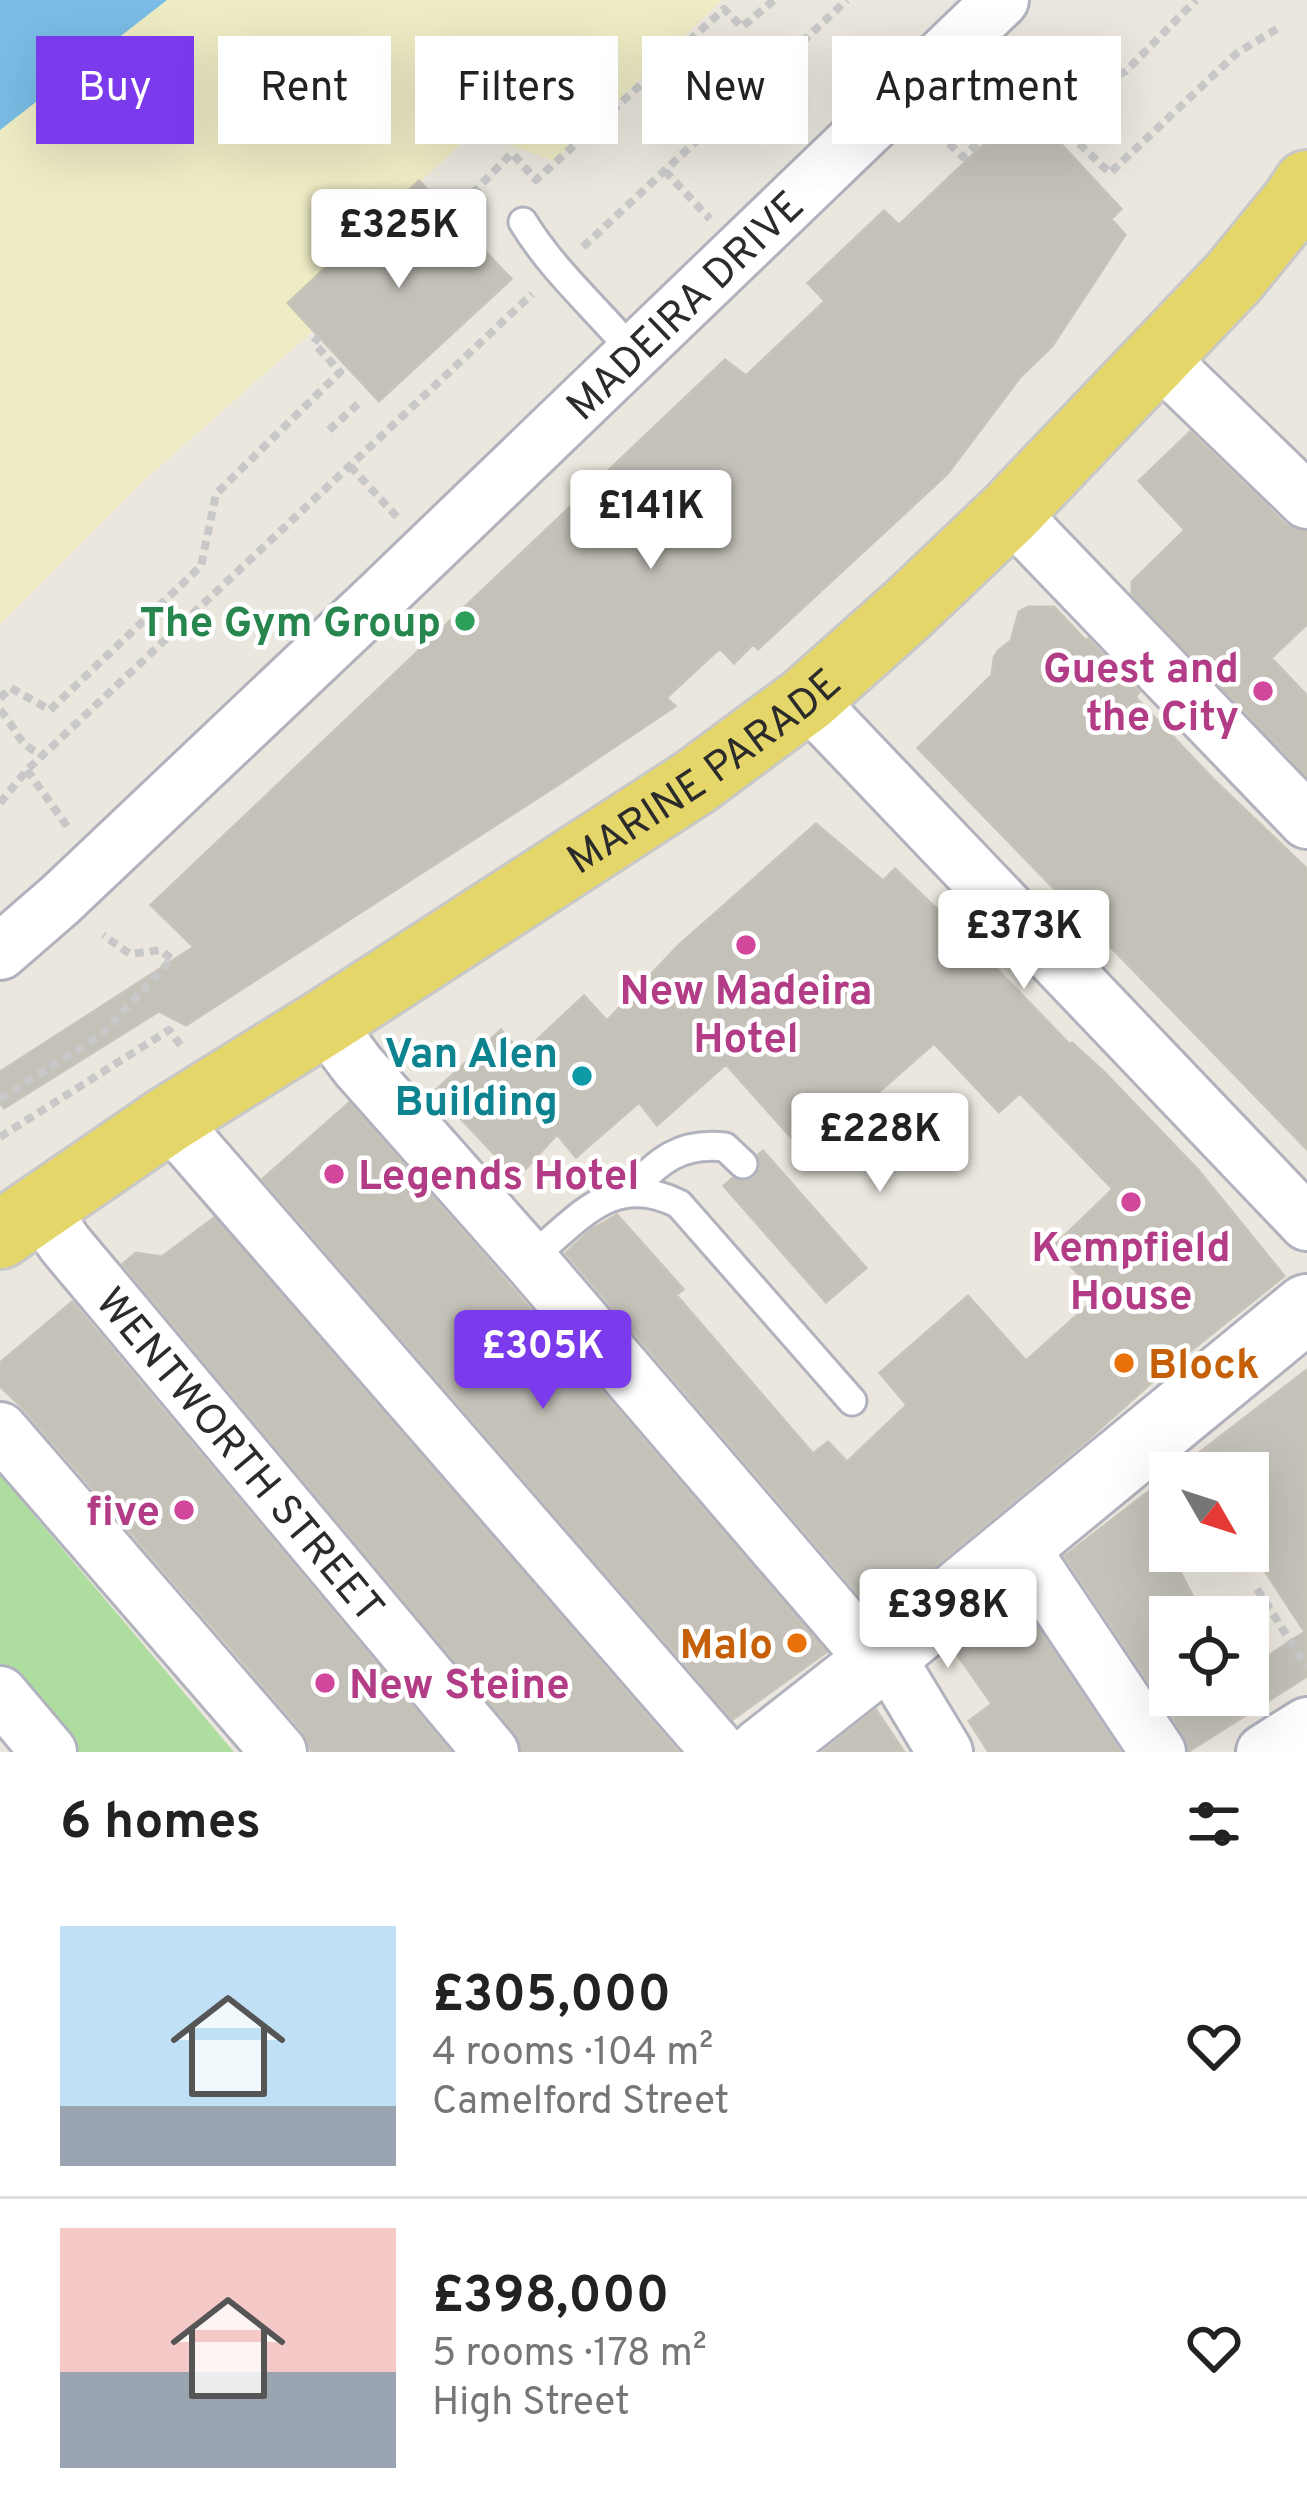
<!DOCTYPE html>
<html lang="en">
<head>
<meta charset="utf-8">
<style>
	:root { --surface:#fff; --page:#f6f6f6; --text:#222; --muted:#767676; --line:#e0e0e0; --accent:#7c3aed }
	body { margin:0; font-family:Overpass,sans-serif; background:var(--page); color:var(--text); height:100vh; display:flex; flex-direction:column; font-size:45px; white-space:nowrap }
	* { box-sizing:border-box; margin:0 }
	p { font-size:39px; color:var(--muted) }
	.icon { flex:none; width:66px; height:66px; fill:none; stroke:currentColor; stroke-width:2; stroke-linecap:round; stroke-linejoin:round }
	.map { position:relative; height:1752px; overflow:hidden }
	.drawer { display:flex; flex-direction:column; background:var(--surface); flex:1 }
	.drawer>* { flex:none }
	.banner { position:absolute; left:36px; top:36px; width:1236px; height:108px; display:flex; gap:24px }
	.needle { width:78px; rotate:129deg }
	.controls { position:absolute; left:1149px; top:1452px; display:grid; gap:24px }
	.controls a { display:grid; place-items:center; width:120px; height:120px; border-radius:0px; background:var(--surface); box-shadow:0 12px 48px #0002; font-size:60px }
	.price { position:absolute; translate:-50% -102px; padding:0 27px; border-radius:12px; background:#fff; color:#222; font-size:39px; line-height:78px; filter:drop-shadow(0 3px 6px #0008) }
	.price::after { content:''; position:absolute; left:50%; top:72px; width:36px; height:27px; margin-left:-18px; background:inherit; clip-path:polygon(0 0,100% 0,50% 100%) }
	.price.current { background:var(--accent); color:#fff }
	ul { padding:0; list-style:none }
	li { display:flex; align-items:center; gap:36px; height:300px; padding:0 60px }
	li+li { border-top:3px solid var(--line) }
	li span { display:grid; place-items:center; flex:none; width:336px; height:240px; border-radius:0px; color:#555 }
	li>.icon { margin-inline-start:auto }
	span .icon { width:144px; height:144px; fill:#fffc; stroke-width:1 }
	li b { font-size:51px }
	h2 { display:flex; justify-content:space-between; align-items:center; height:144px; padding:0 60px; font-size:51px }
	.tag { padding:0 42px; border-radius:0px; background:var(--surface); box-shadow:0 12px 48px #0002; font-size:42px; line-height:108px }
	.tag.current { background:var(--accent); color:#fff }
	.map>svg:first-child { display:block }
	.green { fill:#addd9f }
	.sand { fill:#eeecc4 }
	.water { fill:#7abce5 }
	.building { fill:#c4c1b9; stroke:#c7c3b8; stroke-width:3; fill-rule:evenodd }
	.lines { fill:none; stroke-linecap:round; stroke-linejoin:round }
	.service-casing { stroke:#b1b2bd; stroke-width:33 }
	.minor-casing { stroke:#b1b2bd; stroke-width:60 }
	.secondary-casing { stroke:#b1b2bd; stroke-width:72 }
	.primary-casing { stroke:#c8c8c8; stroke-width:72 }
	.path { stroke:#c8c8c8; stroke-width:8; stroke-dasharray:9 6; stroke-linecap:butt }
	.service { stroke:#fff; stroke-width:27 }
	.minor { stroke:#fff; stroke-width:54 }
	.secondary { stroke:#fff; stroke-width:66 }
	.primary { stroke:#e5d669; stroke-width:66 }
	.leisure-dot { fill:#2e9e5b; stroke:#fff; stroke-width:4.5 }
	.hotel-dot { fill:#d1479c; stroke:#fff; stroke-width:4.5 }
	.culture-dot { fill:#0f9aa8; stroke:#fff; stroke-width:4.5 }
	.food-dot { fill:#e8710a; stroke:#fff; stroke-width:4.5 }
	.labels { text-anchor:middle; stroke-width:9; stroke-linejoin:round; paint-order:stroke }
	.street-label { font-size:42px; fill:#2b2b2b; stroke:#fff }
	.leisure-label { font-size:42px; font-weight:bold; fill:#27864d; stroke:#fff; text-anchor:end }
	.hotel-label { font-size:42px; font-weight:bold; fill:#b23c85; stroke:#fff; text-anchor:end }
	.culture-label { font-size:42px; font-weight:bold; fill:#0d838f; stroke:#fff; text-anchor:end }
	.food-label { font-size:42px; font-weight:bold; fill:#c56008; stroke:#fff; text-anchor:start }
</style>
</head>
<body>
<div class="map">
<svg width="1307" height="1752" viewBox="0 0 1307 1752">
	<rect width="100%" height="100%" fill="#ebe7de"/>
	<!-- green -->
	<path class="green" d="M0 1475 234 1752H66L0 1674Z"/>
	<!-- sand -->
	<path class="sand" d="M166 0H722L555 161 474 132 289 302 314 330 142 482 0 624V125Z"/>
	<!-- water -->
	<path class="water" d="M0 0H167L0 130Z"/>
	<!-- building -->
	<path class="building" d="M1016 114H1033L1121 209 1111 219 1125 235 1052 346 1020 377 947 474 758 649 753 644 734 663 720 648 666 698 675 706 559 784 186 1025 159 1011 4 1108 0 1102V1072L194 947 151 905 725 360 746 376 825 301 808 283 884 211 899 225Z
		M419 181 511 279 379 401 288 303Z
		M1190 432 1285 524 1298 531 1307 532V624L1271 658 1307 696V776L1132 594V582L1185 530 1139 481Z
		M1028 607H1054L1086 641 1088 639 1139 692 1135 697 1213 779 1307 869V1149L918 748 992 675 994 658 998 651 1011 641 1019 612Z
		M816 824 883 881 895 869 964 935 1070 1045 1072 1043 1103 1071 1198 1170 1284 1276 1160 1375 1088 1439 876 1614 566 1253 591 1230 617 1215 683 1289 676 1295 813 1454 828 1442 847 1462 907 1405 880 1373 968 1296 1026 1361 1094 1300 1097 1294 1053 1247 1113 1189 1020 1093 999 1112 934 1043 807 1155 726 1064 657 1125 639 1102 576 1157 557 1134 517 1178 435 1091 501 1030 522 1054 584 996 607 1021 678 946Z
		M349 1103 505 1280 826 1652 733 1719 263 1179Z
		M763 1151 866 1268 826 1302 724 1186 733 1178 747 1181 755 1177 761 1167 758 1155Z
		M214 1218 678 1752H522L515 1732 123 1264 136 1253 162 1257Z
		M72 1302 450 1752H312L303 1731 24 1409 0 1386V1363Z
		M1307 1370V1676L1189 1751 1184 1734 1065 1556ZM1170 1473H1248V1545L1305 1632 1248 1669V1695H1170V1617H1203L1170 1552Z
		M1016 1596 1120 1752H989L969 1721 992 1704 953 1648Z
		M876 1710 904 1752H823Z"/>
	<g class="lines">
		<!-- service casing -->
		<g class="service-casing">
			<path id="service" d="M523 222C553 271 596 308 633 352
				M630 1191C660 1161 679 1142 725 1147L743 1164
				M529 1259C577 1222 611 1169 679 1204L852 1401"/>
		</g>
		<!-- minor casing -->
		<g class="minor-casing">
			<g id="minor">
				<path d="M1156 355 1307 501"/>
				<path d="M1010 512 1307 821"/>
				<path d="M807 699 1307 1223"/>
				<path id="s1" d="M0 952 60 900 378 599 1001 0"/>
				<path d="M325 1022 358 1066 529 1259 867 1652 896 1671 945 1752"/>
				<path d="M169 1119 720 1752"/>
				<path id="s2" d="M40 1208 65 1244 491 1752"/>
				<path d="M0 1430 279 1752"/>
				<path d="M1020 1546 1158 1752"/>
				<path d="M0 1694 49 1752"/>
				<path d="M1264 1752 1307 1725"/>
			</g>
		</g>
		<!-- secondary casing -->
		<g class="secondary-casing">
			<path id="secondary" d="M762 1752 879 1660 1307 1308"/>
		</g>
		<!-- primary casing -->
		<g class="primary-casing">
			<g id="primary">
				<path id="s3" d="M0 1235 169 1119 325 1022 695 782 807 699 908 609 1010 512 1233 278 1296 201 1307 184"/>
			</g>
		</g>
		<!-- path -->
		<path class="path" d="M1062 52 1091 81
			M1086 90a11 11 0 1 1 22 0a11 11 0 1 1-22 0Z
			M1105 82 1126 71 1196 0
			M1058 102 1087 94
			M938 133 963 157 1028 95 1110 173 1237 53 1280 27
			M1089 136 1092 99
			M665 171 710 219
			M451 215 512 153 536 180 724 9 742 27 774 0
			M583 247 847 0
			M329 430 359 403
			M350 466 398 518
			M0 698 11 688 50 710 201 566 216 494 340 372 314 343 319 336
			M0 710C20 732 14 742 44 756
			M27 770 69 829
			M0 803 27 770 532 294
			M0 1099 101 1035 172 959 160 950 130 954 103 935
			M0 1137 169 1030 182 1047
			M1257 1589 1307 1667"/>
		<!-- service -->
		<use href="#service" class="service"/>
		<!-- minor -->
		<use href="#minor" class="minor"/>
		<!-- secondary -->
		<use href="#secondary" class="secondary"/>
		<!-- primary -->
		<use href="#primary" class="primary"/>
	</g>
	<!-- markers -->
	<circle class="leisure-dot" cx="465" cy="621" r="12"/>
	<g class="hotel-dot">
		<circle cx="1263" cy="691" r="12"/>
		<circle cx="746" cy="945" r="12"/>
		<circle cx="334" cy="1174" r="12"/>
		<circle cx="1131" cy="1202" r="12"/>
		<circle cx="184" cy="1510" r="12"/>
		<circle cx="325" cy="1683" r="12"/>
	</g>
	<circle class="culture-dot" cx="582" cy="1076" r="12"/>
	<g class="food-dot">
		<circle cx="1124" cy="1363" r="12"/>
		<circle cx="797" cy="1643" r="12"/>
	</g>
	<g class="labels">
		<!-- street labels -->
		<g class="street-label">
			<text dy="15" stroke="none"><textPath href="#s1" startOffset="942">MADEIRA DRIVE</textPath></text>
			<text dy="15" stroke="none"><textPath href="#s3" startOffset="843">MARINE PARADE</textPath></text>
			<text dy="15" stroke="none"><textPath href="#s2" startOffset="318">WENTWORTH STREET</textPath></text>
		</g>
		<!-- leisure labels -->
		<g class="leisure-label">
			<text x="441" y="636">The Gym Group</text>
		</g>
		<!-- hotel labels -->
		<g class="hotel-label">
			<text x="1239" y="682">Guest and<tspan x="1239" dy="48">the City</tspan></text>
			<text x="746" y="1004" text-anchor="middle">New Madeira<tspan x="746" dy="48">Hotel</tspan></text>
			<text x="358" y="1189" text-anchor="start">Legends Hotel</text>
			<text x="1131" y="1261" text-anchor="middle">Kempfield<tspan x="1131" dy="48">House</tspan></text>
			<text x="160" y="1525">five</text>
			<text x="349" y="1698" text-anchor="start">New Steine</text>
		</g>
		<!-- culture labels -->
		<g class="culture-label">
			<text x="558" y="1067">Van Alen<tspan x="558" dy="48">Building</tspan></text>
		</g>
		<!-- food labels -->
		<g class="food-label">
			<text x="1148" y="1378">Block</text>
			<text x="773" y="1658" text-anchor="end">Malo</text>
		</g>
	</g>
</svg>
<div class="controls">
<a><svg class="needle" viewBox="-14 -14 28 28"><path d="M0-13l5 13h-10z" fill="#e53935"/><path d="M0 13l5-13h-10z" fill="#767676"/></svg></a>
<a><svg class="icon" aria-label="locate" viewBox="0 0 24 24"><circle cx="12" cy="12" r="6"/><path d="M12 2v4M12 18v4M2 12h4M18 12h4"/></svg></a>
</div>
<b class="price" style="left:399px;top:291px">£325K</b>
<b class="price" style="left:651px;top:572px">£141K</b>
<b class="price" style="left:1024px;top:992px">£373K</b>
<b class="price" style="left:880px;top:1195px">£228K</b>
<b class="price current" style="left:543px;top:1412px">£305K</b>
<b class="price" style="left:948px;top:1671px">£398K</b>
<div class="banner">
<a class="tag current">Buy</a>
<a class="tag">Rent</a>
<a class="tag">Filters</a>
<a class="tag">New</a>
<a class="tag">Apartment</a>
</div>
</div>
<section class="drawer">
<h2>6 homes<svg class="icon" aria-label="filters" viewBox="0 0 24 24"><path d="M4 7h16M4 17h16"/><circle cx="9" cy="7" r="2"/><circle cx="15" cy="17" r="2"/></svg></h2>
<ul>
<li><span style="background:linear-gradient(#bfe0f5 75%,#9aa5b1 0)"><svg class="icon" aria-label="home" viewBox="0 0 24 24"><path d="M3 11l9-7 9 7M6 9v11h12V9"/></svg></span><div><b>£305,000</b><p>4 rooms · 104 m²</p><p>Camelford Street</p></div><svg class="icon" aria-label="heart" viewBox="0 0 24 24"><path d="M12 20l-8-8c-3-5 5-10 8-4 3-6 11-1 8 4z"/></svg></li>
<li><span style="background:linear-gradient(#f6c9c9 60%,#9aa5b1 0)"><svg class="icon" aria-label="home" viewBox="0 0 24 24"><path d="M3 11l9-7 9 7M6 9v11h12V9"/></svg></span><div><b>£398,000</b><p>5 rooms · 178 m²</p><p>High Street</p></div><svg class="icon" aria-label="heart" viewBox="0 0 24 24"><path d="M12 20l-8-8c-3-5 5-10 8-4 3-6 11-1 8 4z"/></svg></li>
</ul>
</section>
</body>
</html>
